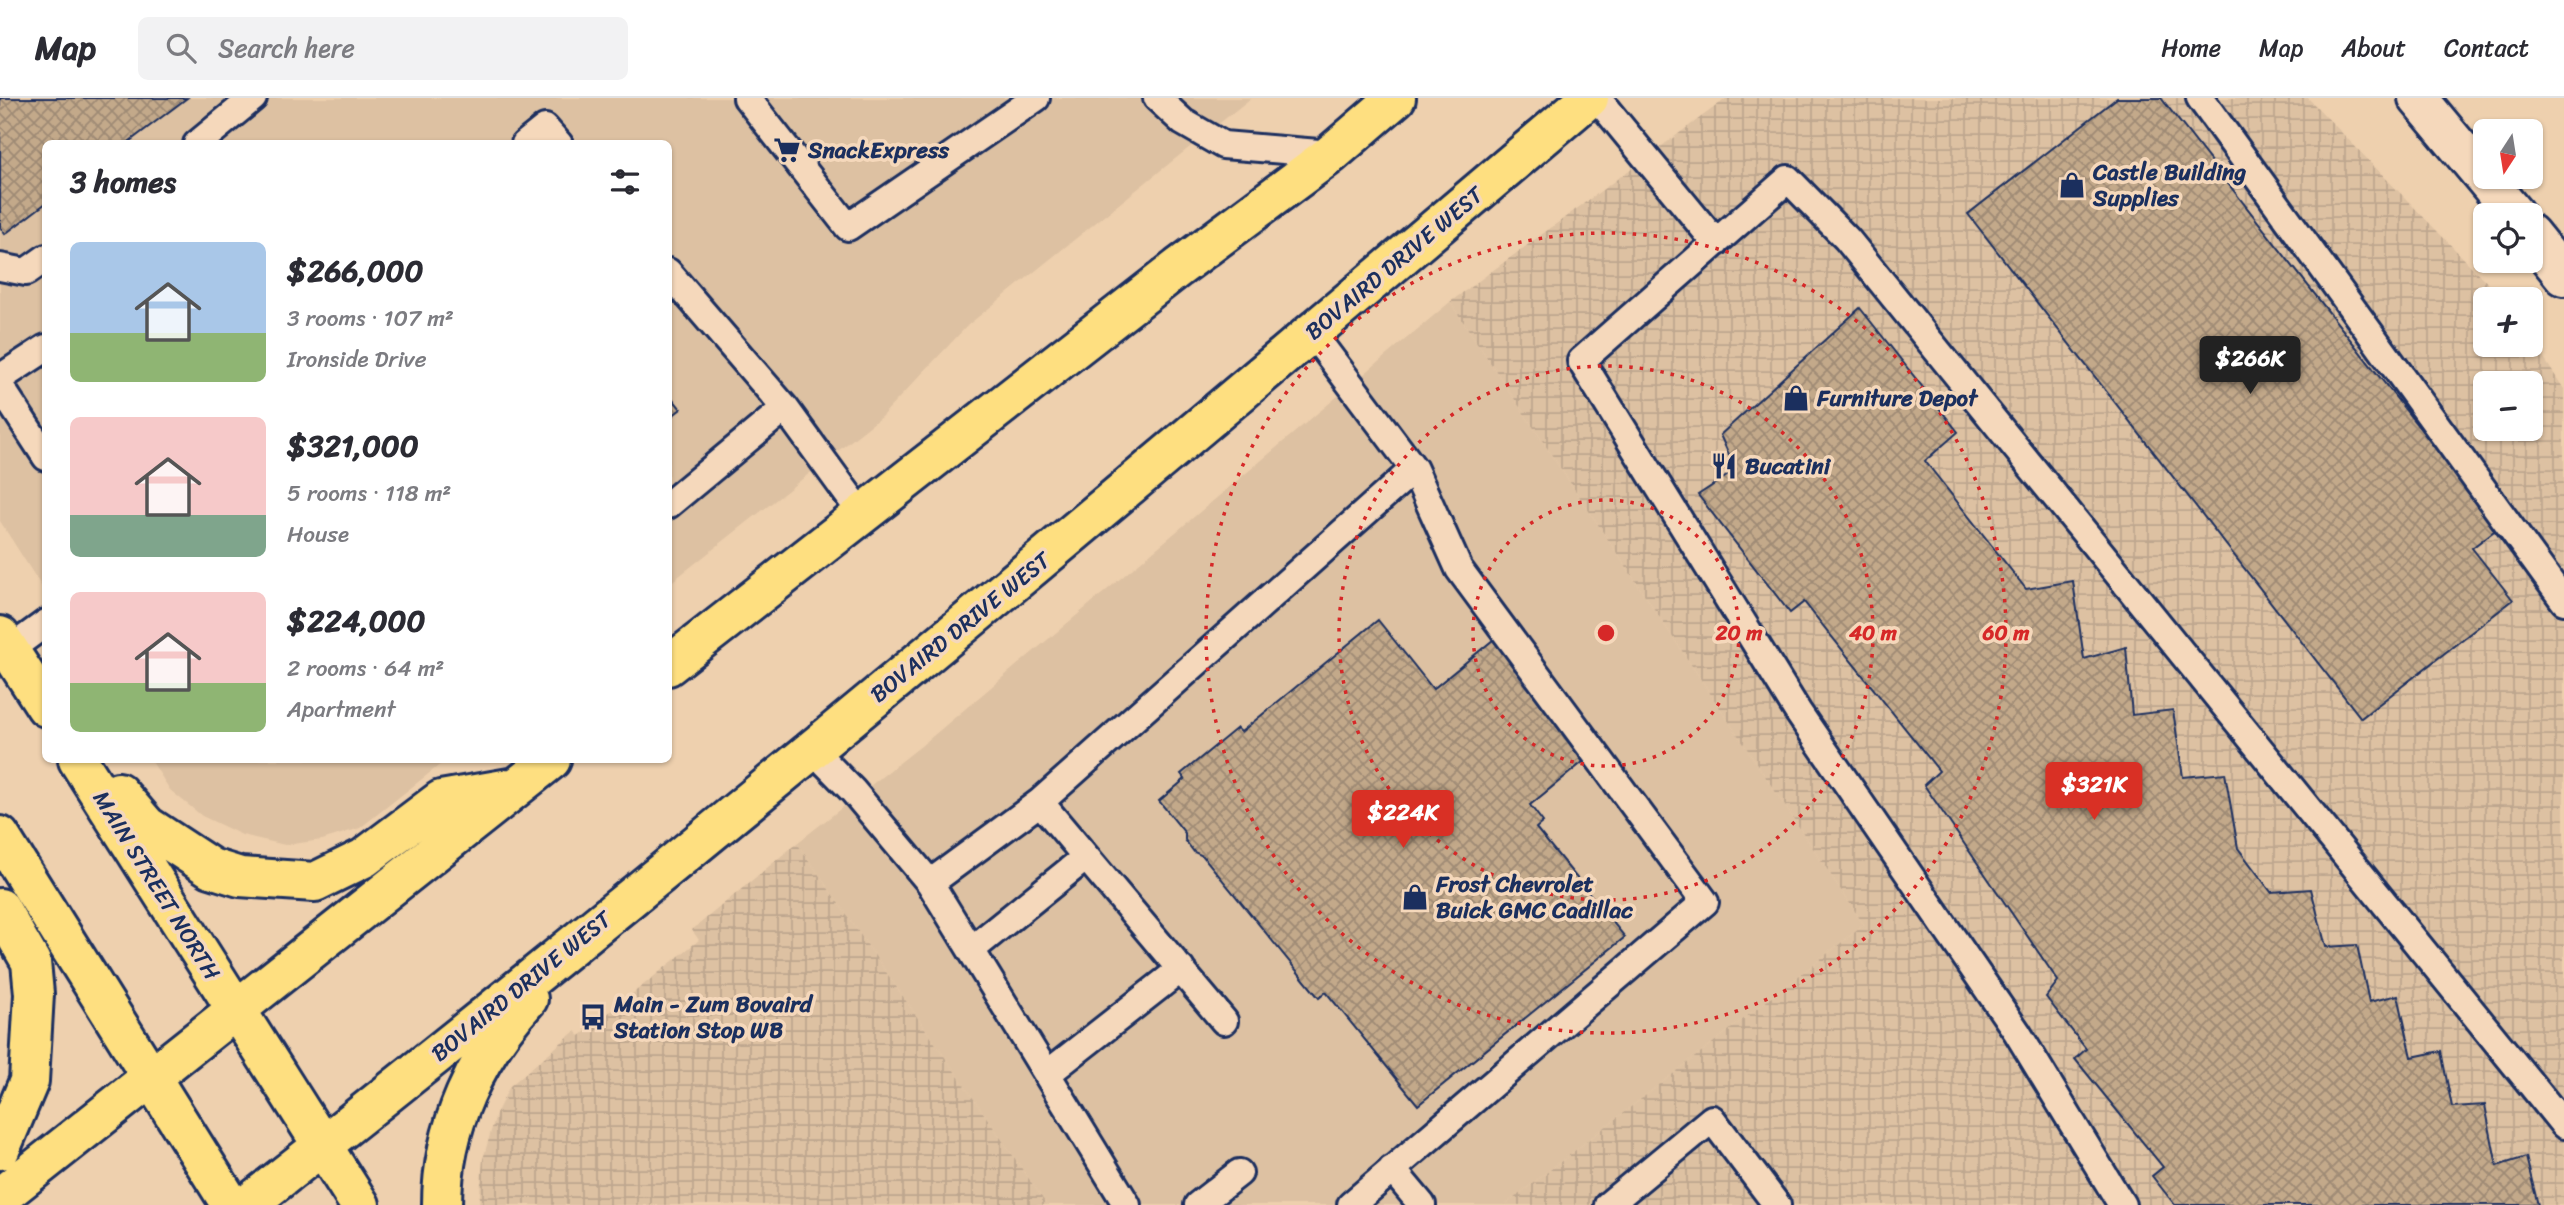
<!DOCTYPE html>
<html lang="en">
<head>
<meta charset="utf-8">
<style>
	:root { --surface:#fff; --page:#f2f2f3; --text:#2b2b33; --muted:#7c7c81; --line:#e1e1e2; --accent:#d93025 }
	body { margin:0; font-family:Sriracha,sans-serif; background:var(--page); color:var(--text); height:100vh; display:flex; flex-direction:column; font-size:26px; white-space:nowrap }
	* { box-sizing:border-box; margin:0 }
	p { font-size:23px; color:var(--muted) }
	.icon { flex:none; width:38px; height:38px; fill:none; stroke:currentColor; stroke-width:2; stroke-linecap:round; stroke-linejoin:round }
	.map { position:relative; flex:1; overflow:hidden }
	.sheet { position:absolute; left:42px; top:42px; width:630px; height:623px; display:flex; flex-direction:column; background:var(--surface); border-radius:10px; box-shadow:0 2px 5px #0004 }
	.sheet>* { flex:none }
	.needle { width:46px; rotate:192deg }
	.controls { position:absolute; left:2473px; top:21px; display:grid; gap:14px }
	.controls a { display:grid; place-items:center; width:70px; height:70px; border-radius:10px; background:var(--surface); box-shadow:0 2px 5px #0004; font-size:35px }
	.price { position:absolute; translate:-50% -60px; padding:0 16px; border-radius:7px; background:var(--accent); color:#fff; font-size:23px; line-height:46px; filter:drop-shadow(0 2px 4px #0008) }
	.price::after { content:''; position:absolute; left:50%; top:42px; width:21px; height:16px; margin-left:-10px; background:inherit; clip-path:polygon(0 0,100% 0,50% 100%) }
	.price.active { background:#222; color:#fff }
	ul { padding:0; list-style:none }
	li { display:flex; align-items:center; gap:21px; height:175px; padding:0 28px }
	li span { display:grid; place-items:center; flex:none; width:196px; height:140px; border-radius:10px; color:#555 }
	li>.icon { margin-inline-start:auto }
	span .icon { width:84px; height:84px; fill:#fffc; stroke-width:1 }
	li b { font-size:30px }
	h2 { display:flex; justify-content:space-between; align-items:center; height:84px; padding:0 28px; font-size:30px }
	header { display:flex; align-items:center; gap:42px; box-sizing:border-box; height:98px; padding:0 35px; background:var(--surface); border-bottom:2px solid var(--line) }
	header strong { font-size:33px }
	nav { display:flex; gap:38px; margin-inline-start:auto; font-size:24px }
	.search { width:490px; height:63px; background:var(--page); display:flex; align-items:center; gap:18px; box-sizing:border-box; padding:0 24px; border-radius:10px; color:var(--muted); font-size:26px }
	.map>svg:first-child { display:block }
	.built { fill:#ddc1a2 }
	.industrial { fill:url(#industrial-grid); fill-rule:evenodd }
	.building { fill:url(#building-cross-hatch); stroke:#1b2f5e; stroke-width:2 }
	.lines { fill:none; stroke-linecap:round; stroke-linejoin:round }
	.service-casing { stroke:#1b2f5e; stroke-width:32 }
	.minor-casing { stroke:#1b2f5e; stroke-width:44 }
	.primary-casing { stroke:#1b2f5e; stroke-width:44 }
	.service { stroke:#f5d8bb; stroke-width:26 }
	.minor { stroke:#f5d8bb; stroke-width:38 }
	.primary { stroke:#fedf80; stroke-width:38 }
	.ring { fill:none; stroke:#d62828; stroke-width:3.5; stroke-dasharray:3.5 7 }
	.labels { text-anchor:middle; stroke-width:7; stroke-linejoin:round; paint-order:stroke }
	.poi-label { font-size:23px; font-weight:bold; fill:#1b2f5e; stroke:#f5d8bb; text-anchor:start }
	.street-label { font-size:23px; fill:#1b2f5e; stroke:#f5d8bb }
	.centre { fill:#d62828; stroke:#f5d8bb; stroke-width:3.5 }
	.ring-label { font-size:21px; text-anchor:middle; font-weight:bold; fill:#d62828; stroke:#f5d8bb; stroke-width:7; stroke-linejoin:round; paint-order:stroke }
</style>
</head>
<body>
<header>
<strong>Map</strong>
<div class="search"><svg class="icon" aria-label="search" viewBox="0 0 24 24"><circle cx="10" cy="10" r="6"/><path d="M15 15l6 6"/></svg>Search here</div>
<nav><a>Home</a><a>Map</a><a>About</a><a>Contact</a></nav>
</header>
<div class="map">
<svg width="2564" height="1107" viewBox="0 0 2564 1107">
	<defs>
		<pattern id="industrial-grid" width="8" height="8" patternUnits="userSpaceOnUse" patternTransform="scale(1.75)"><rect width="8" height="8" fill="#ddc1a2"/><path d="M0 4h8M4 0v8" fill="none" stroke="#bda68e"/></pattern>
		<pattern id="building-cross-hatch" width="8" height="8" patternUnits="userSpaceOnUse" patternTransform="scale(1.75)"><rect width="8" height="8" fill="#c3a98a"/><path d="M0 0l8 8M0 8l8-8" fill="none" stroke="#9e8a74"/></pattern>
	</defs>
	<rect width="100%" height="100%" fill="#eed0ae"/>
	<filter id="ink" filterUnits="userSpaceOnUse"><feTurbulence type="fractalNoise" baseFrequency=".0143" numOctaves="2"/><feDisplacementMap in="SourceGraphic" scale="14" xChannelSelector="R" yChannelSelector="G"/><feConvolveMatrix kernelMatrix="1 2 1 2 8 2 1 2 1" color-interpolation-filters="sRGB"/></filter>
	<g filter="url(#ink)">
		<!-- built -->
		<path class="built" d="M0 0H1251L968 227 881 319 669 486 668 46H46L45 494 0 423Z
			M1450 204 1864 827 1505 1107H1047L797 745 921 648Z
			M151 662H446L360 730 322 742 285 747 242 737 202 718 170 692Z"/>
		<!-- industrial -->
		<path class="industrial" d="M1727 0H2308L2503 201H2485V247H2530L2531 241 2564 291V1107H1505L1864 827 1450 204ZM2485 285H2530V331H2485Z
			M797 745 1047 1107H479L483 1061 496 1016 510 988 575 933 580 938 699 842 692 832Z"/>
		<!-- building -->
		<path class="building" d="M0 0H187L126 46H46V105L5 136 0 129Z
			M2117 0H2161L2498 430 2472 450 2513 502 2361 620 1968 116Z
			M1860 210 1958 334 1925 363 2026 491 2073 483 2084 561 2126 549 2132 617 2173 612 2183 679 2225 675 2238 750 2271 794 2311 791 2326 849 2357 847 2369 904 2398 897 2412 959 2441 953 2452 1009 2485 1007 2497 1068 2526 1059 2538 1107H2175L2152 1078 2163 1069 2075 961 2086 951 2046 899 2058 883 1924 687 1939 673 1804 504 1790 515 1698 397 1736 372 1720 337Z
			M668 295 681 311 668 321Z
			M1378 522 1433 591 1493 542 1589 659 1530 707 1543 724 1536 730 1625 839 1418 1007 1326 894 1319 900 1203 758 1194 754 1185 742V735L1159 703 1185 681 1181 676 1237 630 1241 634Z"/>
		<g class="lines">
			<!-- service casing -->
			<g class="service-casing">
				<path id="service" d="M747 0 848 129 1036 0
					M1157 0 1183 24 1223 47 1331 56
					M1597 0 1716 145
					M2200 0 2564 503
					M197 46 253 0
					M525 46 545 30 559 46
					M0 169 26 174 46 160
					M668 174 785 310 862 416
					M0 280 46 250
					M0 288 46 359
					M668 407 785 310
					M9 552 46 525
					M812 651 853 693 930 785 1040 704 1414 371 1312 235
					M1040 704 1224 923
					M930 785 1127 1107
					M971 852 1086 759
					M1047 976 1181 871
					M1392 1071 1422 1107
					M1198 1107 1239 1075
					M1351 1107 1705 804 1459 471 1414 371
					M1608 1107 1712 1021 1777 1107
					M2122 1107 2017 934 1798 614 1581 263 1788 81 1847 141 2564 1027"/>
			</g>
			<!-- minor casing -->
			<g class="minor-casing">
				<path id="minor" d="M2418 0 2515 117
					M2530 136 2564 178"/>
			</g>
			<!-- primary casing -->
			<g class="primary-casing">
				<path id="primary" d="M0 538 46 609
					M668 568 1178 170 1331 56 1396 0
					M78 662 360 1107
					M118 694 147 728 211 770 240 779 315 784 364 760 441 702 510 690
					M0 738 231 1107
					M0 810 31 864 34 896 29 983 0 1052
					M0 1099 551 662
					M247 1107C703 749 1147 375 1589 0
					M442 1107C442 1029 476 958 528 901"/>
			</g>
			<!-- service -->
			<use href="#service" class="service"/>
			<!-- minor -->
			<use href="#minor" class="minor"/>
			<!-- primary -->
			<use href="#primary" class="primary"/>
		</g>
	</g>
	<!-- distance rings -->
	<g class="ring">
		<circle cx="1606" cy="535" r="133"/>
		<circle cx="1606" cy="535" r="267"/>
		<circle cx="1606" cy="535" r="400"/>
	</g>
	<!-- icons -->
	<defs>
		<g id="supermarket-bare" transform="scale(2.1)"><path d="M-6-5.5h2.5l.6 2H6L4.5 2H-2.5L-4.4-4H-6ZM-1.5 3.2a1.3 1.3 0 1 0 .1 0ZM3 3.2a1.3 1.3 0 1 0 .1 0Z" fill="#1b2f5e" stroke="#f5d8bb" stroke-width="2.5" paint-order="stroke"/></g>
		<g id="shop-bare" transform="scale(2.1)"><path d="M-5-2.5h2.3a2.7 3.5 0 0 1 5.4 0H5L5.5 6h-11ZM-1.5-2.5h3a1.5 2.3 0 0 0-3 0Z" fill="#1b2f5e" stroke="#f5d8bb" stroke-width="2.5" paint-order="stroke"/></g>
		<g id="restaurant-bare" transform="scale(2.1)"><path d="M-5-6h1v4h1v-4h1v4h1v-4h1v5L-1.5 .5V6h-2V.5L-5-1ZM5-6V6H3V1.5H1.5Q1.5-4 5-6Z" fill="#1b2f5e" stroke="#f5d8bb" stroke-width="2.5" paint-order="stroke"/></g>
		<g id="bus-bare" transform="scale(2.1)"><path d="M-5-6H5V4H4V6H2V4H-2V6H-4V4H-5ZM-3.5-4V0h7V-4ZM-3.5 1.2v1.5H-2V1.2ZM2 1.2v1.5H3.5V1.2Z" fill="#1b2f5e" stroke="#f5d8bb" stroke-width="2.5" paint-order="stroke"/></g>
	</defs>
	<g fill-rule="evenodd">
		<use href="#supermarket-bare" x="787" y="52"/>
		<use href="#shop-bare" x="2072" y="87"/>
		<use href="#shop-bare" x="1796" y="300"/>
		<use href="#restaurant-bare" x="1724" y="368"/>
		<use href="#shop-bare" x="1415" y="799"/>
		<use href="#bus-bare" x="593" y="919"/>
	</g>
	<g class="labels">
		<!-- poi labels -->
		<g class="poi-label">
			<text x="808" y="60">SnackExpress</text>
			<text x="2093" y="82">Castle Building<tspan x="2093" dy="26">Supplies</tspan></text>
			<text x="1817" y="308">Furniture Depot</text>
			<text x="1745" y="376">Bucatini</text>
			<text x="1436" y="794">Frost Chevrolet<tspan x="1436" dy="26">Buick GMC Cadillac</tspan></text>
			<text x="614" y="914">Main - Zum Bovaird<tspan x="614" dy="26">Station Stop WB</tspan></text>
		</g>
		<!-- street labels -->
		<g class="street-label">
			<text transform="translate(1394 165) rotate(-40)" y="8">BOVAIRD DRIVE WEST</text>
			<text transform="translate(960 529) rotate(-39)" y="8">BOVAIRD DRIVE WEST</text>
			<text transform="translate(157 787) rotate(58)" y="8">MAIN STREET NORTH</text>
			<text transform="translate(521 888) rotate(-39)" y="8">BOVAIRD DRIVE WEST</text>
		</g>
	</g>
	<circle cx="1606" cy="535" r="10" class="centre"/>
	<g class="ring-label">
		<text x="1739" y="542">20 m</text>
		<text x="1873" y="542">40 m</text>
		<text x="2006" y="542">60 m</text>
	</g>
</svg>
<div class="controls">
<a><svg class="needle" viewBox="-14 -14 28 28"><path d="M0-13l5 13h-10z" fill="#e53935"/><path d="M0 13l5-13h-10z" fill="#7c7c81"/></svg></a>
<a><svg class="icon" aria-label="locate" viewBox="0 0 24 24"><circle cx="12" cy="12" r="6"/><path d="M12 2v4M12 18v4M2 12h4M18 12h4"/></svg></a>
<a>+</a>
<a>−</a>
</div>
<b class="price active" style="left:2250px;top:298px">$266K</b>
<b class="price" style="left:2094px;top:724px">$321K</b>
<b class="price" style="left:1403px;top:752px">$224K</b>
<section class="sheet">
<h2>3 homes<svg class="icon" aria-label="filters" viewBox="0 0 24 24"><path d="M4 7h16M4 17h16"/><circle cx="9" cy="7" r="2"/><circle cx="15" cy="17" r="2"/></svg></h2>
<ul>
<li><span style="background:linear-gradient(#a9c7e8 65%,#8fb573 0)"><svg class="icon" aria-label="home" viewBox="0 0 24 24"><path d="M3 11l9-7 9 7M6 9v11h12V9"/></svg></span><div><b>$266,000</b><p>3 rooms · 107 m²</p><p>Ironside Drive</p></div></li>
<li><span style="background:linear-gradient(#f6c9c9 70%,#7fa58c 0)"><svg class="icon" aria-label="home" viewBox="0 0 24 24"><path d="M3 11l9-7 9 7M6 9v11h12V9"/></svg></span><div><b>$321,000</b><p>5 rooms · 118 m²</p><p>House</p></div></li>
<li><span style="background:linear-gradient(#f6c9c9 65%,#8fb573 0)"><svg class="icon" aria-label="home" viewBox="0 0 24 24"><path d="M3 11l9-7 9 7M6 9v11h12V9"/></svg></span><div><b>$224,000</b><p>2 rooms · 64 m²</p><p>Apartment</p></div></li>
</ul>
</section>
</div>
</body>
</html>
